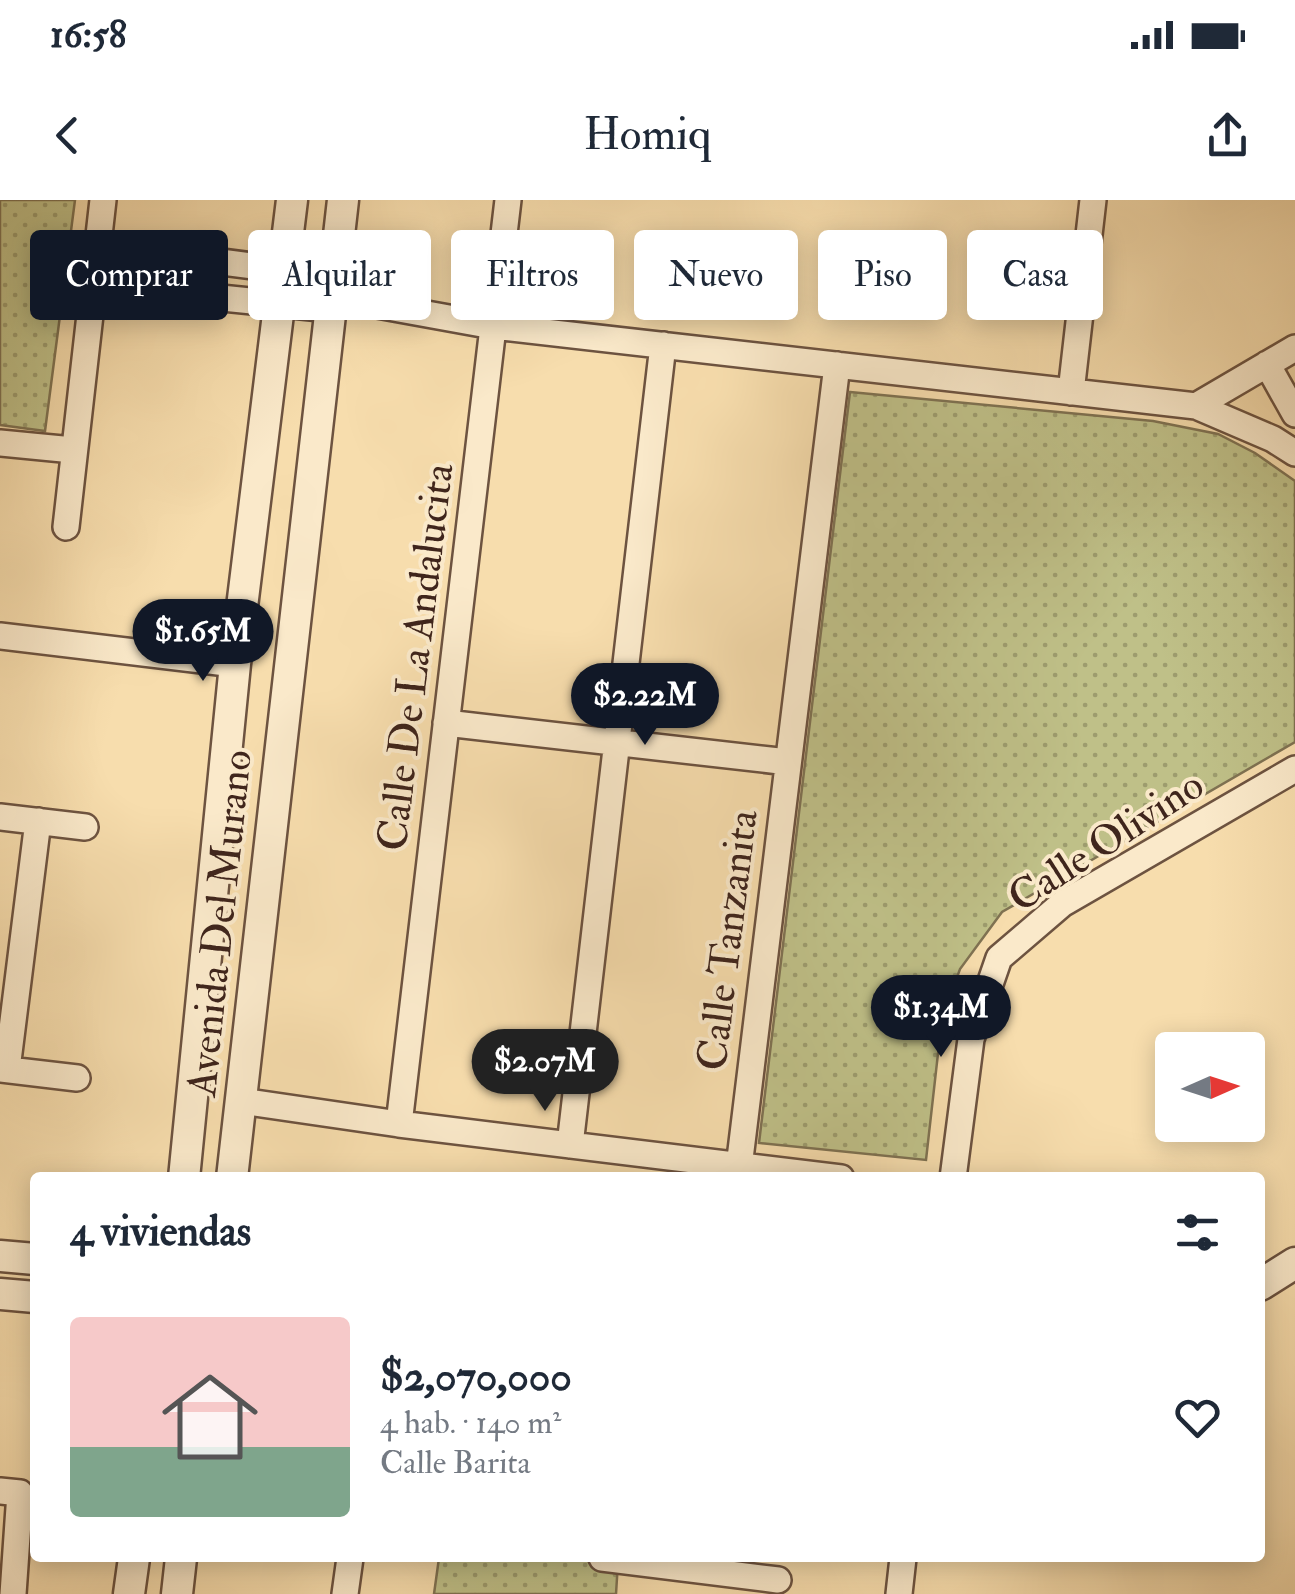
<!DOCTYPE html>
<html lang="es">
<head>
<meta charset="utf-8">
<style>
	:root { --surface:#fff; --page:#f6f6f7; --text:#1f2937; --muted:#747a83; --line:#e0e1e3; --accent:#111827 }
	body { margin:0; font-family:"IM FELL Double Pica",serif; background:var(--page); color:var(--text); height:100vh; display:flex; flex-direction:column; font-size:38px; white-space:nowrap }
	* { box-sizing:border-box; margin:0 }
	p { font-size:32px; color:var(--muted) }
	.icon { flex:none; width:55px; height:55px; fill:none; stroke:currentColor; stroke-width:2; stroke-linecap:round; stroke-linejoin:round }
	.map { position:relative; flex:1; overflow:hidden }
	.details { position:absolute; left:30px; top:972px; width:1235px; height:390px; display:flex; flex-direction:column; background:var(--surface); border-radius:10px; box-shadow:0 5px 25px #0003 }
	.details>* { flex:none }
	.top-card { position:absolute; left:30px; top:30px; width:1235px; height:90px; display:flex; gap:20px }
	.needle { width:65px; rotate:87deg }
	.controls { position:absolute; left:1155px; top:832px; display:grid; gap:20px }
	.controls a { display:grid; place-items:center; width:110px; height:110px; border-radius:10px; background:var(--surface); box-shadow:0 5px 25px #0003; font-size:50px }
	.price { position:absolute; translate:-50% -85px; padding:0 22px; border-radius:35px; background:var(--accent); color:#fff; font-size:32px; line-height:65px; filter:drop-shadow(0 2px 5px #0008) }
	.price::after { content:''; position:absolute; left:50%; top:60px; width:30px; height:22px; margin-left:-15px; background:inherit; clip-path:polygon(0 0,100% 0,50% 100%) }
	.price.active { background:#222; color:#fff }
	ul { padding:0; list-style:none }
	li { display:flex; align-items:center; gap:30px; height:250px; padding:0 40px }
	li+li { border-top:2px solid var(--line) }
	li span { display:grid; place-items:center; flex:none; width:280px; height:200px; border-radius:10px; color:#555 }
	li>.icon { margin-inline-start:auto }
	span .icon { width:120px; height:120px; fill:#fffc; stroke-width:1 }
	li b { font-size:42px }
	h2 { display:flex; justify-content:space-between; align-items:center; height:120px; padding:0 40px; font-size:42px }
	.tag { padding:0 35px; border-radius:10px; background:var(--surface); box-shadow:0 5px 25px #0003; font-size:35px; line-height:90px }
	.tag.active { background:var(--accent); color:#fff }
	.status { display:flex; justify-content:space-between; align-items:center; height:70px; padding:0 50px; background:var(--surface); direction:ltr }
	.status svg { height:28px; fill:currentColor }
	header { display:flex; justify-content:space-between; align-items:center; height:130px; padding:0 40px; background:var(--surface); font-size:45px; font-weight:600 }
	.map>svg:first-child { display:block }
	.park { fill:url(#park-dots); stroke:#7f7252; stroke-width:2.5 }
	.lines { fill:none; stroke-linecap:round; stroke-linejoin:round }
	.minor-casing { stroke:#6d5340; stroke-width:30 }
	.tertiary-casing { stroke:#6d5340; stroke-width:35 }
	.minor { stroke:#fae9ca; stroke-width:25 }
	.tertiary { stroke:#fae9ca; stroke-width:30 }
	.labels { text-anchor:middle; stroke-width:8; stroke-linejoin:round; paint-order:stroke }
	.street-label { font-size:42px; fill:#3f251c; stroke:#fae9ca }
</style>
</head>
<body>
<div class="status"><b>16:58</b><svg viewBox="0 0 49 12"><path d="M0 12V9h3v3zM5 12V6h3v6zM10 12V3h3v9zM15 12V0h3v12zM26 1h20v11H26zM47 4h2v5h-2z"/></svg></div>
<header><svg class="icon" aria-label="back" viewBox="0 0 24 24"><path d="M15 5l-7 7 7 7"/></svg>Homiq<svg class="icon" aria-label="share" viewBox="0 0 24 24"><path d="M12 15V3M7 8l5-5 5 5M5 13v7h14v-7"/></svg></header>
<div class="map">
<svg width="1295" height="1394" viewBox="0 0 1295 1394">
	<defs>
		<pattern id="park-dots" width="8" height="8" patternUnits="userSpaceOnUse" patternTransform="scale(2.5)"><rect width="8" height="8" fill="#bfc088"/><path d="M2 2h.1M6 6h.1" fill="none" stroke="#9d9c6e" stroke-width="1.8" stroke-linecap="round"/></pattern>
	</defs>
	<rect width="100%" height="100%" fill="#f7ddad"/>
	<filter id="stains"><feTurbulence type="fractalNoise" baseFrequency=".002" numOctaves="4"/><feColorMatrix values="0 0 0 0 .2 0 0 0 0 .09 0 0 0 0 .02 0 0 0 .5 -.17"/></filter>
	<radialGradient id="worn" r=".72"><stop offset=".6" stop-color="#630" stop-opacity="0"/><stop offset="1" stop-color="#630" stop-opacity=".3"/></radialGradient>
	<!-- park -->
	<path class="park" d="M0 0H75L45 231 0 225Z
		M850 192 1153 221 1218 234 1255 253 1295 281V542L1002 712 960 769 942 818 926 960 759 943Z
		M439 1358H570L618 1362 616 1394H434Z"/>
	<g class="lines">
		<!-- minor casing -->
		<g class="minor-casing">
			<path id="minor" d="M98 46 283 70 334 81 348 95
				M94 85 330 109 355 101 493 126 1196 206 1273 239 1295 253
				M1267 164 1295 214
				M1071 192 1093 0
				M1196 206 1295 148
				M0 243 73 250
				M66 327 103 0
				M0 436 235 464
				M446 523 788 562
				M0 617 85 627
				M0 869 77 878
				M7 869 38 621
				M241 901 399 924 841 978
				M399 924 508 0
				M570 945 663 145
				M739 967 837 165
				M953 978 971 839 999 758 1062 704 1295 569
				M0 1291 20 1293 13 1394
				M602 1358 778 1380
				M345 1394 350 1358
				M899 1394 903 1358"/>
		</g>
		<!-- tertiary casing -->
		<g class="tertiary-casing">
			<path id="tertiary" d="M184 978 235 464 292 0
				M232 978 343 0
				M0 1056 35 1059
				M1260 1085 1295 1063
				M0 1094 35 1097
				M129 1394 134 1358
				M177 1394 181 1358"/>
		</g>
		<!-- minor -->
		<use href="#minor" class="minor"/>
		<!-- tertiary -->
		<use href="#tertiary" class="tertiary"/>
	</g>
	<g class="labels">
		<!-- street labels -->
		<g class="street-label">
			<text transform="translate(414 457) rotate(-83)" y="15">Calle De La Andalucita</text>
			<text transform="translate(1105 640) rotate(-33)" y="15">Calle Olivino</text>
			<text transform="translate(218 723) rotate(-84)" y="15">Avenida Del Murano</text>
			<text transform="translate(726 740) rotate(-83)" y="15">Calle Tanzanita</text>
		</g>
	</g>
	<rect width="100%" height="100%" filter="url(#stains)"/>
	<rect width="100%" height="100%" fill="url(#worn)"/>
</svg>
<div class="controls">
<a><svg class="needle" viewBox="-14 -14 28 28"><path d="M0-13l5 13h-10z" fill="#e53935"/><path d="M0 13l5-13h-10z" fill="#747a83"/></svg></a>
</div>
<b class="price" style="left:203px;top:484px">$1.65M</b>
<b class="price" style="left:645px;top:548px">$2.22M</b>
<b class="price" style="left:941px;top:860px">$1.34M</b>
<b class="price active" style="left:545px;top:914px">$2.07M</b>
<div class="top-card">
<a class="tag active">Comprar</a>
<a class="tag">Alquilar</a>
<a class="tag">Filtros</a>
<a class="tag">Nuevo</a>
<a class="tag">Piso</a>
<a class="tag">Casa</a>
</div>
<section class="details">
<h2>4 viviendas<svg class="icon" aria-label="filters" viewBox="0 0 24 24"><path d="M4 7h16M4 17h16"/><circle cx="9" cy="7" r="2"/><circle cx="15" cy="17" r="2"/></svg></h2>
<ul>
<li><span style="background:linear-gradient(#f6c9c9 65%,#7fa58c 0)"><svg class="icon" aria-label="home" viewBox="0 0 24 24"><path d="M3 11l9-7 9 7M6 9v11h12V9"/></svg></span><div><b>$2,070,000</b><p>4 hab. · 140 m²</p><p>Calle Barita</p></div><svg class="icon" aria-label="heart" viewBox="0 0 24 24"><path d="M12 20l-8-8c-3-5 5-10 8-4 3-6 11-1 8 4z"/></svg></li>
</ul>
</section>
</div>
</body>
</html>
